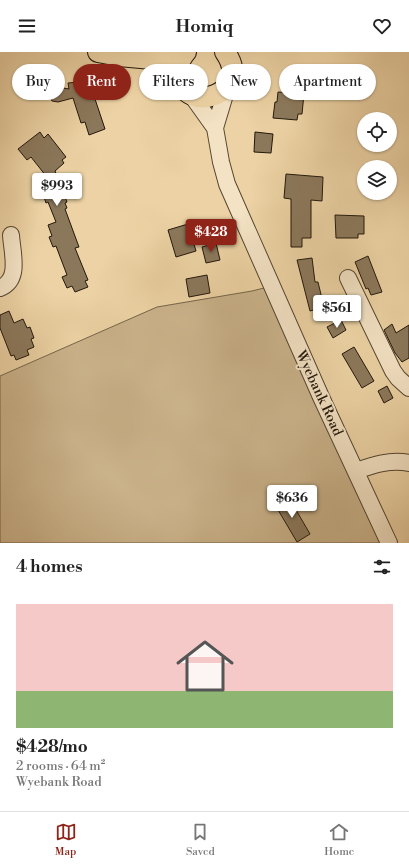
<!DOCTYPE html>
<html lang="en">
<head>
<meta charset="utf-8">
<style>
	:root { --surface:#fff; --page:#f2f2f2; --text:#222; --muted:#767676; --line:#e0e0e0; --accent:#8f2418 }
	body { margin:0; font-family:"Libre Bodoni",serif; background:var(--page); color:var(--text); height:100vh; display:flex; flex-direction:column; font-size:15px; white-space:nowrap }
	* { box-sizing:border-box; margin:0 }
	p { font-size:13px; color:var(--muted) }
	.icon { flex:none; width:22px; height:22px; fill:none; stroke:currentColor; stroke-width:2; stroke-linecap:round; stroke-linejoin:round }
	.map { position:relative; height:491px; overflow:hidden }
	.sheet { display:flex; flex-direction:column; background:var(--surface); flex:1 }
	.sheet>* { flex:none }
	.hud { position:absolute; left:12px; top:12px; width:385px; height:36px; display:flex; gap:8px }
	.fabs { position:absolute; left:357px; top:60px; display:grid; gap:8px }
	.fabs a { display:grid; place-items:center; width:40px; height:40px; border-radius:50%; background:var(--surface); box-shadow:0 1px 3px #0004; font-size:20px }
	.price { position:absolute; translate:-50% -34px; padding:0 9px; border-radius:4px; background:#fff; color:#222; font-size:13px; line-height:26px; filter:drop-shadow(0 1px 2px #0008) }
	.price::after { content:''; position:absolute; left:50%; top:24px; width:12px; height:9px; margin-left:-6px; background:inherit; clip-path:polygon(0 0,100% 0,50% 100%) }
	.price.active { background:var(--accent); color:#fff }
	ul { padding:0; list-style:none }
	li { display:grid; align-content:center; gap:8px; height:212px; padding:0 16px }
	li span { display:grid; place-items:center; height:124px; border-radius:0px; color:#555 }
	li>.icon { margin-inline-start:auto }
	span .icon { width:72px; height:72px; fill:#fffc; stroke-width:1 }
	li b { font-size:17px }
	h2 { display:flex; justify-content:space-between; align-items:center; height:48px; padding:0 16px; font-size:17px }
	.pill { padding:0 14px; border-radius:18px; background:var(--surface); box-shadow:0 1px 3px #0004; font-size:14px; line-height:36px }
	.pill.active { background:var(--accent); color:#fff }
	header { display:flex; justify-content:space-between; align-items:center; height:52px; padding:0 16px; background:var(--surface); font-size:18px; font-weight:600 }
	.dock { display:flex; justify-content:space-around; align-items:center; height:56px; border-top:1px solid var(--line); background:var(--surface); font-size:11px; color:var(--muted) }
	.dock a { display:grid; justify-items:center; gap:2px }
	.dock .active { color:var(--accent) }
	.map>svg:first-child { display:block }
	.green { fill:#cab28a; stroke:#76644a }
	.building { fill:#8b785b; stroke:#22170b }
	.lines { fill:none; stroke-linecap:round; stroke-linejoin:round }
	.minor-casing { stroke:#544631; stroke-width:18 }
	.major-casing { stroke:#22170b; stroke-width:22 }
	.minor { stroke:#f3e2c4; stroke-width:16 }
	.major { stroke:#ecd2a4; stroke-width:20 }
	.labels { text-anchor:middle; stroke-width:4; stroke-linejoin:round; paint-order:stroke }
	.street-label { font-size:14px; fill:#22170b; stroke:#f3e2c4 }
</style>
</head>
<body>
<header><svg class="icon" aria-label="menu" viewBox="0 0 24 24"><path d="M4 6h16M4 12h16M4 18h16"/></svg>Homiq<svg class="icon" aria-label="heart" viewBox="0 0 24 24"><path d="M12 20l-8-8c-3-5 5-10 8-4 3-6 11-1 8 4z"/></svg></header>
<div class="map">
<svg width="409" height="491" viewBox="0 0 409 491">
	<rect width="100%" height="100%" fill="#ecd2a4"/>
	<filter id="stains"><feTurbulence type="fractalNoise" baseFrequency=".005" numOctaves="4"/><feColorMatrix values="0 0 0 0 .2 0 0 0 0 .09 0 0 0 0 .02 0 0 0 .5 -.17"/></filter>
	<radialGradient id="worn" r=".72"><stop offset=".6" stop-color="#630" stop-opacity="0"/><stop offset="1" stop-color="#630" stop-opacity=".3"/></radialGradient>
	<!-- green -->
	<path class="green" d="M272 234 388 491H0V324L157 255 252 239Z"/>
	<!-- building -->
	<path class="building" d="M79 30V32L83 31 84 39 89 40 85 43 91 41 93 48 95 47 105 77 89 83 85 70 81 71 73 46 58 50 52 49 46 39 57 35 69 37 68 31Z
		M278 40 304 42 302 62H298L297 68 273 66 275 50H277Z
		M40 80 44 86 48 82 66 105 62 108 64 111 55 119 67 150 65 151 67 156 65 157 79 195 75 196 88 228 85 229 88 235 75 240 72 234 67 236 62 225 67 223 56 194 53 195 49 185 52 184 48 173 56 170 48 150 46 151 40 133 50 129 31 105 27 108 18 97Z
		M255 80 273 82 271 101 254 100Z
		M286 122 323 125 322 149 311 148V186H302V195H291V147L284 146Z
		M335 163 364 164V182H358V186H336Z
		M188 172 196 199 176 205 168 178Z
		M216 191 220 208 206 211 202 195Z
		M368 204 382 240 371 243 368 236 366 237 355 210Z
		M312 206 315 230H318L324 255 310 259 297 208Z
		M207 223 210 241 189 245 186 227Z
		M9 259 14 271 23 267 27 276 30 275 34 286 31 287 34 295 27 298 29 303 16 308 14 303 11 304 0 276V263Z
		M341 268 346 278 333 286 327 275Z
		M392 272 396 281 409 273V306L402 310 395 301 384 278Z
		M354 295 374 329 362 336 342 302Z
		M387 334 393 346 384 351 378 339Z
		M288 444 310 482 297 490 274 451Z"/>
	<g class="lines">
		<!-- minor casing -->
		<g class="minor-casing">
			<path id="minor" d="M227 36 215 76 221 110 227 132 321 345 389 491
				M190 41 215 76
				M348 226 393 319 398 326 409 336
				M0 236C21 228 12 201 11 183
				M356 419C373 413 391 407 409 411"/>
		</g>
		<!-- major casing -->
		<g class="major-casing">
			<path id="major" d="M98 0 119 4 152 7 184 1
				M186 0C180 6 178 15 179 23 183 65 255 42 225 0"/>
		</g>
		<!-- minor -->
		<use href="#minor" class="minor"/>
		<!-- major -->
		<use href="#major" class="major"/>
	</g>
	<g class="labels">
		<!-- street labels -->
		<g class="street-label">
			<text transform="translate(320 341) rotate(65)" y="5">Wyebank Road</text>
		</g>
	</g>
	<rect width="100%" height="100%" filter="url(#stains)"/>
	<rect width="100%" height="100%" fill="url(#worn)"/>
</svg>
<div class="fabs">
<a><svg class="icon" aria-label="locate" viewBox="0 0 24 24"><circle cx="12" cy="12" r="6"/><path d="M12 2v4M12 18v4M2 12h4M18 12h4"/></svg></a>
<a><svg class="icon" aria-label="layers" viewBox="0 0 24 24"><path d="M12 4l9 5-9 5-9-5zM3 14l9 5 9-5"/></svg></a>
</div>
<b class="price" style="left:57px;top:155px">$993</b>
<b class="price active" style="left:211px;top:201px">$428</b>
<b class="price" style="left:337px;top:277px">$561</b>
<b class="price" style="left:292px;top:467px">$636</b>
<div class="hud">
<a class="pill">Buy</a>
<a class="pill active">Rent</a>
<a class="pill">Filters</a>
<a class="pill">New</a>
<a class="pill">Apartment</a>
</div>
</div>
<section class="sheet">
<h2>4 homes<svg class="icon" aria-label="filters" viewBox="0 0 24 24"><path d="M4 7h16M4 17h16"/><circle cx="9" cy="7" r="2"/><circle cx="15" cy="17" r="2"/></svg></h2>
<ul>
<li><span style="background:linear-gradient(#f6c9c9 70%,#8fb573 0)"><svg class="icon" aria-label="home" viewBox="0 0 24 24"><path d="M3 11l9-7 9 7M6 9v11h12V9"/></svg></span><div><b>$428/mo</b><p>2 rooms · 64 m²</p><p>Wyebank Road</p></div></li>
</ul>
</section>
<nav class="dock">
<a class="active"><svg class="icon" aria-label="map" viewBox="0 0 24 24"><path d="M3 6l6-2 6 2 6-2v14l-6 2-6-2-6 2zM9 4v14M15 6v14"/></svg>Map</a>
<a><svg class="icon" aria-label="saved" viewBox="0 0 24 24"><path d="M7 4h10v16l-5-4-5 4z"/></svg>Saved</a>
<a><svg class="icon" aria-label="home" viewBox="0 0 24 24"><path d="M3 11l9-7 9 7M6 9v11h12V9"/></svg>Home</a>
</nav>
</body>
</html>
